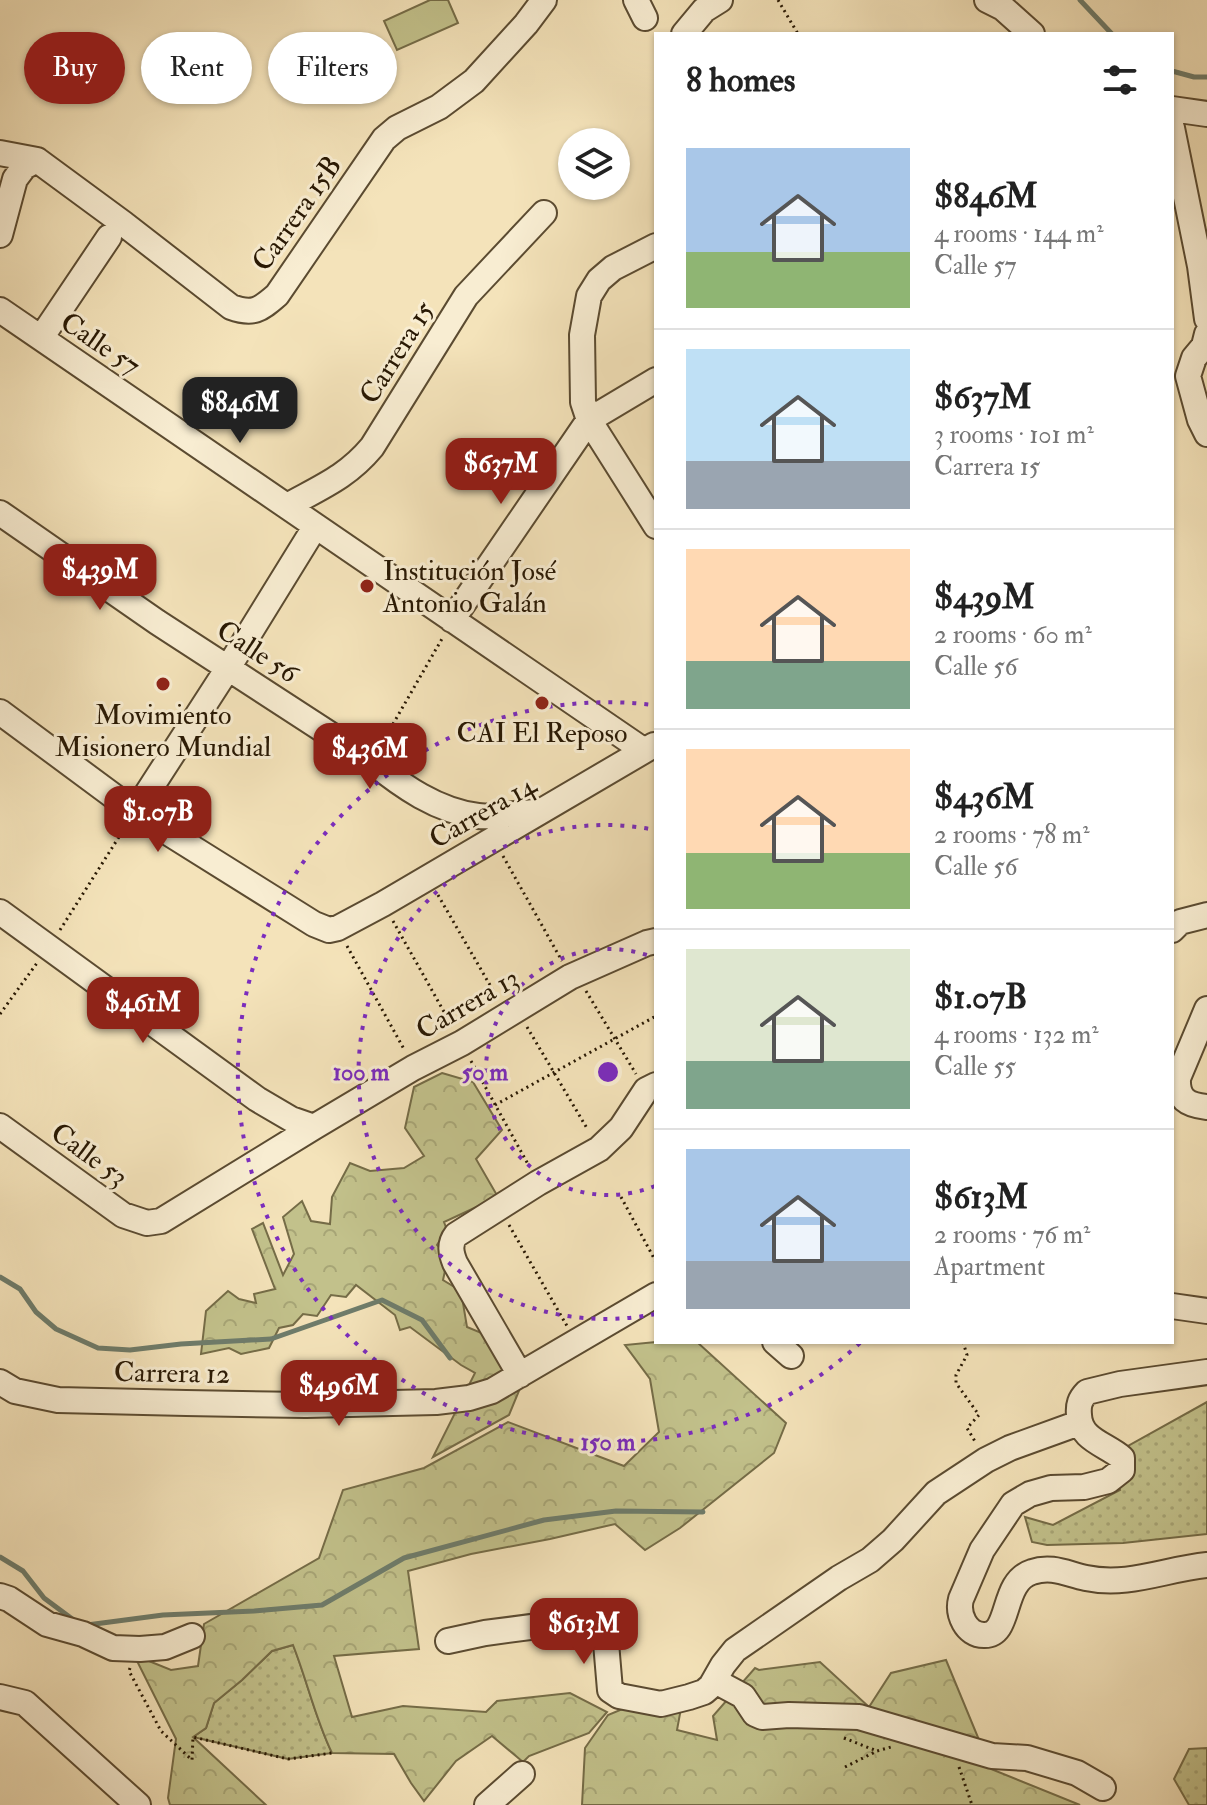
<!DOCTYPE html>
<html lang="en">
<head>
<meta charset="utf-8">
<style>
	:root { --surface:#fff; --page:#f2f2f2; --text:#222; --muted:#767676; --line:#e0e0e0; --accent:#8f2418 }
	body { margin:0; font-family:"IM FELL Double Pica",serif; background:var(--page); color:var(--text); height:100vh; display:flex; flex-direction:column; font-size:30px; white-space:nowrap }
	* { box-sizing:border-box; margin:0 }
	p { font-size:26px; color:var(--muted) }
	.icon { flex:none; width:44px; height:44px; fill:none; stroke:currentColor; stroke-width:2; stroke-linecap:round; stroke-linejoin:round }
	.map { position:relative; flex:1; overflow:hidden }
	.sheet { position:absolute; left:654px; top:32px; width:520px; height:1312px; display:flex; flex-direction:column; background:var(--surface); border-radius:0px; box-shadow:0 2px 6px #0004 }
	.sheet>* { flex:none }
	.guide { position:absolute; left:24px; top:32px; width:510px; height:72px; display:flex; gap:16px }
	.controls { position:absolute; left:558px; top:128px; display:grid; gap:16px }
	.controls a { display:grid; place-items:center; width:72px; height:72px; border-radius:50%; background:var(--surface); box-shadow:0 2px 6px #0004; font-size:40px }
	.price { position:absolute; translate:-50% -68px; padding:0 18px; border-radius:16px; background:var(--accent); color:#fff; font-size:26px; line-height:52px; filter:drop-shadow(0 2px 4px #0008) }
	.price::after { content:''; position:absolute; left:50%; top:48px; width:24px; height:18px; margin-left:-12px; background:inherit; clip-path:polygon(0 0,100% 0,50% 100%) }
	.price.active { background:#222; color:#fff }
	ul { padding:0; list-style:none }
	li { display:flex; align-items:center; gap:24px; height:200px; padding:0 32px }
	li+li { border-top:2px solid var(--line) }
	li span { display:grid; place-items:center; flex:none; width:224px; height:160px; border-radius:0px; color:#555 }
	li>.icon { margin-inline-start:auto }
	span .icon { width:96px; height:96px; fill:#fffc; stroke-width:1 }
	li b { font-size:34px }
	h2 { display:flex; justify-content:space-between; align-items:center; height:96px; padding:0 32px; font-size:34px }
	.tag { padding:0 28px; border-radius:36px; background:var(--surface); box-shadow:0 2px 6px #0004; font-size:28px; line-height:72px }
	.tag.active { background:var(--accent); color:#fff }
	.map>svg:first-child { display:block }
	.green { fill:url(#green-dots); stroke:#756c47; stroke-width:2 }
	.forest { fill:url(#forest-crowns); stroke:#756c47; stroke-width:2 }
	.pitch { fill:#c2c18b; stroke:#756c47; stroke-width:2 }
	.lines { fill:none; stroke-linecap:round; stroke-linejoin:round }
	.stream { stroke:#6e7c6b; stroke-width:5 }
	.minor-casing { stroke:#5b4b31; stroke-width:28 }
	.path { stroke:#281803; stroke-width:3; stroke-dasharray:2 4; stroke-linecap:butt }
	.minor { stroke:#f8edd2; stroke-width:24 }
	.ring { fill:none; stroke:#7b2cbf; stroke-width:4; stroke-dasharray:4 8 }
	.poi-dot { fill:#8f2418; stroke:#f8edd2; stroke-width:3 }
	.labels { text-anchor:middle; stroke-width:6; stroke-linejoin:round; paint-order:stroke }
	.street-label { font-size:28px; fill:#281803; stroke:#f8edd2 }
	.poi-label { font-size:28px; fill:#281803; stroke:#f8edd2 }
	.centre { fill:#7b2cbf; stroke:#f8edd2; stroke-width:4 }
	.ring-label { font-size:24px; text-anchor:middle; font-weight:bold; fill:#7b2cbf; stroke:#f8edd2; stroke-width:6; stroke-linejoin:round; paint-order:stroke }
</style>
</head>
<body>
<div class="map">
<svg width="1207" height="1805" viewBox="0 0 1207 1805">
	<defs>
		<pattern id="green-dots" width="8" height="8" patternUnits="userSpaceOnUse" patternTransform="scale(2)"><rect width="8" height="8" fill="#c2c18b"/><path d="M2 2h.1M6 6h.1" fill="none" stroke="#a7a576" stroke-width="1.8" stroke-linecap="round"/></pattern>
		<pattern id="forest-crowns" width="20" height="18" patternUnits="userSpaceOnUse" patternTransform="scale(2)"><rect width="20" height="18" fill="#c2c18b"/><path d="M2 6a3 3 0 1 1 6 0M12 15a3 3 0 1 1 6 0" fill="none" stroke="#a7a576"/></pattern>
	</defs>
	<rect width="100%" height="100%" fill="#f4e3ba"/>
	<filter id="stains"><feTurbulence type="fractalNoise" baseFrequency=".0025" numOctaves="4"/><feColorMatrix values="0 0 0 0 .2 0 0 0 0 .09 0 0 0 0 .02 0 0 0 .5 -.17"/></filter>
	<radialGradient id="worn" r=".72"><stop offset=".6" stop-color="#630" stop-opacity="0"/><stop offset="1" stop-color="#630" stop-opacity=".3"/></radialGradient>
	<!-- green -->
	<path class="green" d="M1207 1402V1534L1123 1543 1047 1545 1032 1542 1025 1517 1053 1525 1120 1490 1110 1456Z
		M293 1645C307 1680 315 1718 332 1753L288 1759 193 1737 206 1728 214 1703 242 1680 272 1651Z
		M1207 1748V1805H1189L1174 1779 1189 1749Z"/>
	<!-- forest -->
	<path class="forest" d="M442 1073 473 1082 502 1130 476 1159 498 1197 444 1222 447 1230 437 1245 448 1257 443 1280 461 1291 467 1327 484 1334 521 1386 509 1415 433 1457 475 1373 461 1365 410 1327 400 1330 395 1315 356 1285 346 1297 331 1295 317 1316 303 1314 293 1325 279 1328 269 1348 241 1354 229 1348 201 1354 206 1311 228 1291 239 1299 256 1303 254 1294 275 1289 252 1229 263 1223 283 1275 294 1254 283 1217 302 1201 311 1221 330 1224 332 1197 350 1163 370 1171 404 1168 424 1156 405 1128 414 1087Z
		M656 1342H697L786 1423 774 1453 680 1528 645 1550 615 1524 550 1539 471 1554 408 1571 419 1649 334 1656 352 1717 403 1706 486 1712 497 1701 570 1693 607 1712 589 1733 529 1756 523 1762 492 1736 456 1761 424 1801 411 1783 394 1754 332 1753C315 1718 307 1680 293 1645L272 1651 242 1680 214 1703 206 1728 193 1737 266 1805H170L168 1798 176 1739 134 1655 171 1670 198 1666 204 1624 319 1558 343 1490 424 1468 508 1422 624 1466 659 1432 650 1379 625 1345Z
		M946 1660 991 1769 1080 1805H582L585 1748 608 1715 644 1700 684 1692 677 1730 717 1740 713 1716 755 1668 759 1670 820 1662 869 1707 891 1673Z"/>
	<!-- pitch -->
	<path class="pitch" d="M430 0H448L458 23 397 50 384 21Z"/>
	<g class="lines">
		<!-- stream -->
		<path class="stream" d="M1080 0 1112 34
			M1172 71 1194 77H1207
			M0 1277 20 1289 36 1312 56 1329 98 1348 130 1350 181 1344 271 1339 382 1300 422 1320 450 1358
			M0 1557 23 1571 44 1598 75 1621
			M87 1625 163 1615 254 1611 322 1605 404 1558 544 1520 616 1511 703 1512"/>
		<!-- minor casing -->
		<g class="minor-casing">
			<path id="minor" d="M636 0 645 18
				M987 0 1003 8 1032 34
				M684 34 704 10 720 0
				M1172 109 1207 114
				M1172 128 1200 266 1207 319
				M0 153 37 160 124 224 231 307C253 315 260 310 277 295L384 139 397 128 439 107 474 81 526 24 544 0
				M0 235 15 179 24 167 37 160
				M656 246 613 268 599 280 589 296 582 335 583 402 589 420 656 526
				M0 310 643 750
				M1207 334 1204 346 1194 358 1188 376 1200 420 1207 434
				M41 338 109 237
				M287 506C321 487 347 477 372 447L466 296 544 213
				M0 513 157 622 371 761C402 786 437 811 478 816 494 818 518 813 535 812
				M452 620 589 420 656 380
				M0 712 135 812 314 924 329 930 338 928 383 904 654 745
				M135 812 228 668 315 527
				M0 912 257 1099 291 1119 314 1127
				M1172 930 1180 922 1207 915
				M1207 1009 1178 1078C1177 1099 1187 1105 1207 1107
				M0 1126 123 1215 147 1223 161 1221 314 1127 413 1068 462 1043 570 977 647 943 656 941
				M1172 1306 1207 1311
				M775 1342 791 1356
				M1207 1372 1120 1384 1087 1392C1080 1399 1078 1405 1079 1415 1080 1440 1106 1444 1122 1458V1470L1108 1481 1084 1487 1051 1488 1030 1494 1013 1504 982 1550 961 1599C957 1614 966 1635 984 1635 1012 1636 1000 1582 1032 1572 1052 1565 1067 1574 1086 1578 1128 1587 1166 1569 1207 1565
				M520 1375 455 1263C451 1253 449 1244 456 1235L538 1183 599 1149 621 1128 646 1090 656 1085
				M0 1382 15 1391 58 1400 186 1403 306 1405 436 1402 469 1398 492 1391 656 1295
				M0 1596 9 1599 47 1624 83 1634 113 1648 140 1649 165 1647 192 1636
				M448 1641 485 1633 592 1619 600 1622 605 1631 610 1690 619 1696 661 1704 689 1697 704 1692 711 1686 723 1665 735 1650 839 1578 870 1560 893 1540 936 1493 986 1460 1010 1448 1079 1423
				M715 1681 743 1696 755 1714 762 1717 789 1715 859 1717 992 1756 1027 1758 1077 1773 1103 1788
				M0 1697 25 1703 138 1805
				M487 1805 522 1774"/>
		</g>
		<!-- path -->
		<path class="path" d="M778 0 798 34
			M381 745 443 637
			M503 856 562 961
			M438 895 498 999
			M393 921 452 1026
			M60 930 124 829
			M347 946 405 1051
			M586 991 636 1074
			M0 1014 37 963
			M527 1027 588 1130
			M471 1061 529 1166
			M495 1105 656 1016
			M621 1197 656 1262
			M509 1225 567 1326
			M963 1342 967 1355 956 1375V1383L979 1415 967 1428 976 1443
			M130 1668 129 1671 161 1731 192 1760 193 1737 288 1759 332 1753
			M844 1738 877 1751
			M845 1767 877 1751 891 1747
			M959 1767 972 1805"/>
		<!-- minor -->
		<use href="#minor" class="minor"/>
	</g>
	<!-- distance rings -->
	<g class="ring">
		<path d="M655 1186A123 123 0 1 1 655 958"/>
		<path d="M655 1314A247 247 0 1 1 655 830"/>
		<path d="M860 1343A370 370 0 1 1 653 705"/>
	</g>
	<!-- markers -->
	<g class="poi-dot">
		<circle cx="367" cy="586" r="8"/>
		<circle cx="163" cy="684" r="8"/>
		<circle cx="542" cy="703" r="8"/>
	</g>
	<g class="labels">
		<!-- street labels -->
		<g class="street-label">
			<text transform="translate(296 213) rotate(-55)" y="10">Carrera 15B</text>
			<text transform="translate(101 343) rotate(34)" y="10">Calle 57</text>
			<text transform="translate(396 352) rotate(-58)" y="10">Carrera 15</text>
			<text transform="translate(258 651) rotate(33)" y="10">Calle 56</text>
			<text transform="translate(482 811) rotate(-30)" y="10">Carrera 14</text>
			<text transform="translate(467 1003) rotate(-30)" y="10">Carrera 13</text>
			<text transform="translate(90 1154) rotate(36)" y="10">Calle 53</text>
			<text transform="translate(172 1372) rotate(1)" y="10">Carrera 12</text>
		</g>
		<!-- poi labels -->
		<g class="poi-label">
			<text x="383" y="580" text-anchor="start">Institución José<tspan x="383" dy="32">Antonio Galán</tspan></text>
			<text x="163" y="724">Movimiento<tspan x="163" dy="32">Misionero Mundial</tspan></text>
			<text x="542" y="742">CAI El Reposo</text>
		</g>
	</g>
	<circle cx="608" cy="1072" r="12" class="centre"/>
	<g class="ring-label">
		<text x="361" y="1080">100 m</text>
		<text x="485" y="1080">50 m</text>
		<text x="608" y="1450">150 m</text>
	</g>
	<rect width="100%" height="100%" filter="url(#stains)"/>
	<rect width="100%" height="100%" fill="url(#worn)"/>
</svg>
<div class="controls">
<a><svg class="icon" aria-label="layers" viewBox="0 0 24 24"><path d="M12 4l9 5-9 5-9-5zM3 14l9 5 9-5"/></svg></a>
</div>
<b class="price active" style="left:240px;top:445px">$846M</b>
<b class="price" style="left:501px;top:506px">$637M</b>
<b class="price" style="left:100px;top:612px">$439M</b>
<b class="price" style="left:370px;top:791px">$436M</b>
<b class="price" style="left:158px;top:854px">$1.07B</b>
<b class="price" style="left:143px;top:1045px">$461M</b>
<b class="price" style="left:339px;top:1428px">$496M</b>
<b class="price" style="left:584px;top:1666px">$613M</b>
<div class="guide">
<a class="tag active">Buy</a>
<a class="tag">Rent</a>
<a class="tag">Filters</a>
</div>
<section class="sheet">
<h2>8 homes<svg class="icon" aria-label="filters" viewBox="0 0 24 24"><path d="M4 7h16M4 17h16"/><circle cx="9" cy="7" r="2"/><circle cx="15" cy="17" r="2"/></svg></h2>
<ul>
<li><span style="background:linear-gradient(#a9c7e8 65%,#8fb573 0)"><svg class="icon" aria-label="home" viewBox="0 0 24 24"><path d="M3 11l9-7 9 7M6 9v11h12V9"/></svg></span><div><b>$846M</b><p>4 rooms · 144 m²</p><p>Calle 57</p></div></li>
<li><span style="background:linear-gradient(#bfe0f5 70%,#9aa5b1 0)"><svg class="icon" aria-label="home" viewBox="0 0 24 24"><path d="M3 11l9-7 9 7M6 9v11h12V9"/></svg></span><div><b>$637M</b><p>3 rooms · 101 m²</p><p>Carrera 15</p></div></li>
<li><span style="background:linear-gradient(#ffd9b3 70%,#7fa58c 0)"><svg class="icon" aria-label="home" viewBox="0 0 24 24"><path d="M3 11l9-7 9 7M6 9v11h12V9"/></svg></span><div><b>$439M</b><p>2 rooms · 60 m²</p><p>Calle 56</p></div></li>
<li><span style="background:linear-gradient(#ffd9b3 65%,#8fb573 0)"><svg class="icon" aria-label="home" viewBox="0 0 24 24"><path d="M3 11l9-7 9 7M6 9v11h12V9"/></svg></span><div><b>$436M</b><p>2 rooms · 78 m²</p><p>Calle 56</p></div></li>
<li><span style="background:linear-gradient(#dfe7d0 70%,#7fa58c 0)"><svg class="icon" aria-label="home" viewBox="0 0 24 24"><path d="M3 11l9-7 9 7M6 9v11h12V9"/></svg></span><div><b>$1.07B</b><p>4 rooms · 132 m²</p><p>Calle 55</p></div></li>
<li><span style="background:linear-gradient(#a9c7e8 70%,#9aa5b1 0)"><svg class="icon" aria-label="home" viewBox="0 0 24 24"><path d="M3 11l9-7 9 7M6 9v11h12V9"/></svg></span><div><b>$613M</b><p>2 rooms · 76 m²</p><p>Apartment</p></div></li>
</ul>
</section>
</div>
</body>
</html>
